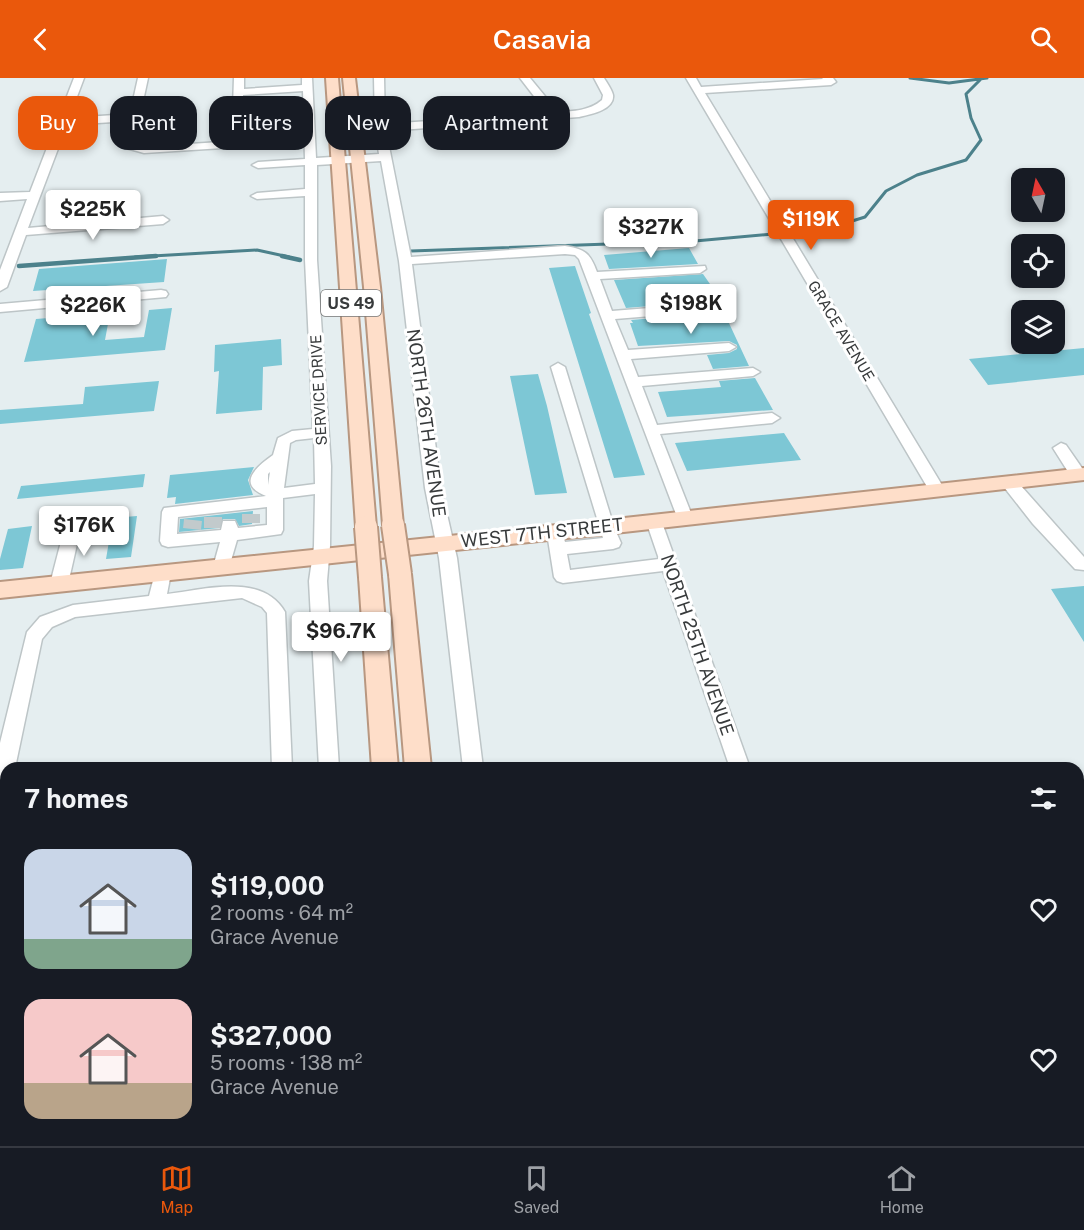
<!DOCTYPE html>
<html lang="en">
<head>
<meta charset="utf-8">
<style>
	:root { --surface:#171b24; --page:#20242c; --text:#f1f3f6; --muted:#9ea1a6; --line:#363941; --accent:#ea580c }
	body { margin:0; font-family:"Public Sans",sans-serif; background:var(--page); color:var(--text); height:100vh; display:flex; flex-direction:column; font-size:22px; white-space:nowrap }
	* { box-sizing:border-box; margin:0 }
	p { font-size:20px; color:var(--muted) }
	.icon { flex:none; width:33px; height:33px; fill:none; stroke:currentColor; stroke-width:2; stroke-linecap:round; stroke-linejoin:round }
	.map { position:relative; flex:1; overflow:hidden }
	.panel { position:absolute; left:0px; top:684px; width:1084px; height:384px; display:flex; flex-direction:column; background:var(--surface); border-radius:18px 18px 0 0; box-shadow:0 3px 9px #0003 }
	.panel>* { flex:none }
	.hud { position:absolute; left:18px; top:18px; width:600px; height:54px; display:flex; gap:12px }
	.needle { width:39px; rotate:351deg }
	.controls { position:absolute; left:1011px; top:90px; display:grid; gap:12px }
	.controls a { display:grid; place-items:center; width:54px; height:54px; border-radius:12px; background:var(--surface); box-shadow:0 3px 9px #0003; font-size:30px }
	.price { position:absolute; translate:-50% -51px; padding:0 14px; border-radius:6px; background:#fff; color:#222; font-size:20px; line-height:39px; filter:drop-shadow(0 2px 3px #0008) }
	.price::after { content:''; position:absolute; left:50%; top:36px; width:18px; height:14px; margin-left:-9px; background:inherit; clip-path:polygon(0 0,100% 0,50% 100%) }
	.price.on { background:var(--accent); color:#fff }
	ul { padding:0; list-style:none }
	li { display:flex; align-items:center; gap:18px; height:150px; padding:0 24px }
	li span { display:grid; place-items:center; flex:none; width:168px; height:120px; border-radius:18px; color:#555 }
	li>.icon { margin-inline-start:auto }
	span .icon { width:72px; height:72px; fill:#fffc; stroke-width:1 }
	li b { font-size:26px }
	h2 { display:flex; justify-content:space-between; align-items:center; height:72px; padding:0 24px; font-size:26px }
	.pill { padding:0 21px; border-radius:18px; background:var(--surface); box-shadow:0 3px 9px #0003; font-size:21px; line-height:54px }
	.pill.on { background:var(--accent); color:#fff }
	header { display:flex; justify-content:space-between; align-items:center; height:78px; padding:0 24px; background:var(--accent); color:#fff; font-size:27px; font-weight:600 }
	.tab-bar { display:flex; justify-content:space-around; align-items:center; height:84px; border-top:2px solid var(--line); background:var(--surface); font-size:16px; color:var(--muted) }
	.tab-bar a { display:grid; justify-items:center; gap:3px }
	.tab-bar .on { color:var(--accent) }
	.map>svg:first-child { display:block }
	.green { fill:#fecdac }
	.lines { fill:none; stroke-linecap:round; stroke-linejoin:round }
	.stream-far1 { stroke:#4c818b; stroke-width:3 }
	.stream { stroke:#4c818b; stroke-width:4.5 }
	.building { fill:#7dc7d5 }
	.minor-tunnel { stroke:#c2cacc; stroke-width:18; stroke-dasharray:18 9; stroke-linecap:butt }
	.minor-casing { stroke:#bdc5c7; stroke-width:3 }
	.major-casing { stroke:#b89780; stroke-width:4 }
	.minor { fill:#fff; fill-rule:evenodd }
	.major { fill:#fedec9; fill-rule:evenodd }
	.major-bridge-casing { stroke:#b89780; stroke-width:26; stroke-linecap:butt }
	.major-bridge { stroke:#fedec9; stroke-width:22 }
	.labels { text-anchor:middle; stroke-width:6; stroke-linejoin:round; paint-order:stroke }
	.far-street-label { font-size:15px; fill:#383b3c; stroke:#fff }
	.shield { fill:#fff; stroke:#747676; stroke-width:1.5 }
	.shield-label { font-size:16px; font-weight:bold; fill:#383b3c }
	.street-label { font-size:18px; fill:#383b3c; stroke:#fff }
</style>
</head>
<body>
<header><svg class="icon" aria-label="back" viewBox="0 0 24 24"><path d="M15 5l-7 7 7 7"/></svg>Casavia<svg class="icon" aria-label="search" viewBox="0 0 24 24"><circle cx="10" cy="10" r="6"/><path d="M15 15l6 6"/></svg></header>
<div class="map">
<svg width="1084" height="1068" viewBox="0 0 1084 1068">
	<rect width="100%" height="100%" fill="#e5eef0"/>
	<!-- green -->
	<path class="green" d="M1084 781V1068H885L883 1062H1078V782Z"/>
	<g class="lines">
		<!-- stream-far1 -->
		<path class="stream-far1" d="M910 0 949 5 987 0
			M791 154 833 149 865 139 886 113 917 97 966 82 981 62 971 40 966 16 980 2
			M411 173 695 163 773 156
			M135 179 257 172 289 179"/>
		<!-- stream -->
		<path class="stream" d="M282 178 300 182
			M19 188 156 178"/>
	</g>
	<!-- building -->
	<path class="building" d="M689 170 698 186 609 191 604 177Z
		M167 181 164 204 33 213 39 191Z
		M575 188 591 235 589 236 645 397 614 400 549 190Z
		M703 196 719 219H717L721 228 712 223 626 230 614 202Z
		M721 228 749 288 713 291 707 277 729 275 737 271V267L729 263 638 268 630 245H633L631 242 712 235Z
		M172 230 165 272 24 284 36 241 110 235 105 262 144 259 149 232Z
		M281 261 282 287 263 289 262 332 216 336 219 293 214 294 215 267Z
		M1084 270V297L988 307 969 281Z
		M538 296 547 328 567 415 535 417 510 298Z
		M755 300 773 332 667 339 658 314 721 309 719 303Z
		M159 303 154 333 0 346V332L83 326 85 309Z
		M784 355 801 382 687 393 675 365Z
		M254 389 248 402 253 417 175 426 176 419 167 420 170 397Z
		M145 396 143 409 17 421 21 408Z
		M253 433 252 446 239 448 235 441H223L219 450 179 454 180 441Z
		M137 438 131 479 106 481 113 440Z
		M32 448 23 490 0 492V481L8 451Z
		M1084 508V564L1051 511Z"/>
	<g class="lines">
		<!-- minor-tunnel -->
		<path class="minor-tunnel" d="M251 436V445
			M213 439V450
			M192 451 193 442"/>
		<!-- minor casing -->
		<g class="minor-casing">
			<path id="minor" d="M74 0H84L69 40 130 36 138 0H148L134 65 135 67 144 69 220 64 232 57 234 0H244V11L302 7V0H312L316 80 379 76 375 50 374 0H384L385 46 547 35 520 0H530L558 34C574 33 589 33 602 22L603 17 594 0H604C607 5 612 12 613 17 615 32 589 37 579 39L386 53 411 179 565 168C585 171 590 175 597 194L705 188 706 191 700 195 600 201 612 233 712 225 719 229 712 233 615 241 628 272 729 265 736 269 729 273 631 281 638 299 753 290 760 294 753 298 642 308 657 347 772 335 780 340 772 345 660 356 693 440 691 444H679L579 181 575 177 565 176 412 186 441 410 457 480 483 690H463L439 480 425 410 399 183 381 83 317 87V182L331 388 330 468 327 503 339 690H319L309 503 314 468 315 416 283 420V452L281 456 237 462 228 493H216L213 489 220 464 168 469 162 467 160 463 162 434 164 430 266 418C236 406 256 389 273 377L278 360 292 353 313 351 305 182V118L257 121 251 118 257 115 305 111V87L258 90 252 87 258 84 305 81 303 13 243 17 242 58 223 70 144 75 126 70 124 65 129 43 67 47 28 150 163 138 169 142 163 146 26 157 7 209 0 213V192L27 121 0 123V115L30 114ZM314 360 315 406 284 410 290 365 296 362ZM270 394 268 407V396ZM267 429V447L238 450 235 443H223L221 452 177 456 178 439Z
				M686 0H696L701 9 823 1 822 0H833L836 4 831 7 705 15 945 412 943 416H931L929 412Z
				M161 212 166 213 168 216 166 219 0 234V226Z
				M558 285 565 289 614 449 621 465 619 469 613 471 567 476 570 492 659 481 646 443 648 439H660L750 690H730L663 493 563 505 557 503 554 499 547 455 549 451H561L565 464 603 460 551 289Z
				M1061 365 1066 367 1084 393V400H1072L1053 370Z
				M1008 399 1014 400 1084 479V492L1075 491 1033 446 1000 404Z
				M74 438 80 440 82 444 68 506 65 510 59 512 53 510 50 506 66 444 68 440Z
				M162 489 168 491 171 495 167 516C204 512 262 494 285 534L292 690H272L267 535 262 529 242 520 75 539 52 549 42 561 15 690H6V718L0 720V665L27 554 40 539 73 527 149 518 156 491Z
				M6 761V779L0 780V762Z
				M6 784V842L0 844V787Z
				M1078 1037 1084 1040V1068H1074L1070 1062H1078Z
				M309 1062H350L351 1064 349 1068H311Z
				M517 1062H543L544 1068H518Z
				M857 1062H883L885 1068H859Z
				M944 1062H1000L998 1068H942Z"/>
		</g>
		<!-- major casing -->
		<g class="major-casing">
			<path id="major" d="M326 0H338L376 449 373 454 366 456 359 454 356 449Z
				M343 0H355L380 209 403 447 400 452 393 454 386 452 383 447 364 209Z
				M1084 390V402L606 456 0 520V504L606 442Z
				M400 488 408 491 411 496 431 690H405L389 496 392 491Z
				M370 491 378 494 381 499 398 690H372L359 499 362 494Z
				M398 1062H430L431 1068H399Z
				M440 1062H472L473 1068H441Z"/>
		</g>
		<!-- minor -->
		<use href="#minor" class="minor"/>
		<!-- major -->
		<use href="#major" class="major"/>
		<!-- major-bridge casing -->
		<g class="major-bridge-casing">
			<path id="major-bridge" d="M393 447 400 496
				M366 449 370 499"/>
		</g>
		<!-- major-bridge -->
		<use href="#major-bridge" class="major-bridge"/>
	</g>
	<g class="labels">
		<!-- far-street labels -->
		<g class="far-street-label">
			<text transform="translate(841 253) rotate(59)" y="5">GRACE AVENUE</text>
			<text transform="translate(319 312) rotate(-93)" y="5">SERVICE DRIVE</text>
		</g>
		<!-- shield labels -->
		<rect class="shield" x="321" y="212" width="60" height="26" rx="4.5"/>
		<g class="shield-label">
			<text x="351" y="231">US 49</text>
		</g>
		<!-- street labels -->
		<g class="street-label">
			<text transform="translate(426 345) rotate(82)" y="6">NORTH 26TH AVENUE</text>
			<text transform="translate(542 455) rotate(-6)" y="6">WEST 7TH STREET</text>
			<text transform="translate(697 567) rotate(71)" y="6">NORTH 25TH AVENUE</text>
		</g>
	</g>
</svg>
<div class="controls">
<a><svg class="needle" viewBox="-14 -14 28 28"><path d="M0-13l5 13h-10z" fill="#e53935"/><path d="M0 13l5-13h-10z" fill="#9ea1a6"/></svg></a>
<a><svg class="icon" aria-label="locate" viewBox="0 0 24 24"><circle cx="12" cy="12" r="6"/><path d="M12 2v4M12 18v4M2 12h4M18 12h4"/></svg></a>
<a><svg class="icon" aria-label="layers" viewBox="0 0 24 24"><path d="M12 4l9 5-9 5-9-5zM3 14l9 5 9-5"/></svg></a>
</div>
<b class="price" style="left:93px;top:163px">$225K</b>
<b class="price on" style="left:811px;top:173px">$119K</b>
<b class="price" style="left:651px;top:181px">$327K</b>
<b class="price" style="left:691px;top:257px">$198K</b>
<b class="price" style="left:93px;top:259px">$226K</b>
<b class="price" style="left:84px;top:479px">$176K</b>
<b class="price" style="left:341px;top:585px">$96.7K</b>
<div class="hud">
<a class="pill on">Buy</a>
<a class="pill">Rent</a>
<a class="pill">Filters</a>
<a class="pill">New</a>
<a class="pill">Apartment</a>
</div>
<section class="panel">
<h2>7 homes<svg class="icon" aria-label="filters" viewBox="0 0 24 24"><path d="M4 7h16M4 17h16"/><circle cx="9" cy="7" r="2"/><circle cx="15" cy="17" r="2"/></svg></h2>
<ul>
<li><span style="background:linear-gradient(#c9d6e8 75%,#7fa58c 0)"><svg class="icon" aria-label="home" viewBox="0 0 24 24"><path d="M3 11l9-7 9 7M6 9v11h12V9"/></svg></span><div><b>$119,000</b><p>2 rooms · 64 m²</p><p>Grace Avenue</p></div><svg class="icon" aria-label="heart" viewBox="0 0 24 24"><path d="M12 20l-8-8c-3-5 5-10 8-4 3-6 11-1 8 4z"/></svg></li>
<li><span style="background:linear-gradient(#f6c9c9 70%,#b9a48a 0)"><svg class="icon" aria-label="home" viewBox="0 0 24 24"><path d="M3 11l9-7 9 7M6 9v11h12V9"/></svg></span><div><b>$327,000</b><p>5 rooms · 138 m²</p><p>Grace Avenue</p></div><svg class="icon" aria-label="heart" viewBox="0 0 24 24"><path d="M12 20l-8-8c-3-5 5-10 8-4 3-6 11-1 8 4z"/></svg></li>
</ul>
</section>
</div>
<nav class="tab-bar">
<a class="on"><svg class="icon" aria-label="map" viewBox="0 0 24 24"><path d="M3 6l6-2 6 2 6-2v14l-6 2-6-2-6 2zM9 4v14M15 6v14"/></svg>Map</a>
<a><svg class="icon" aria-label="saved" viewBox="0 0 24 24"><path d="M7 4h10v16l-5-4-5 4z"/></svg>Saved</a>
<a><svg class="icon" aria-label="home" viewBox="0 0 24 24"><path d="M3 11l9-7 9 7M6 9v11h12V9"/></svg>Home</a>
</nav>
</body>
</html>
